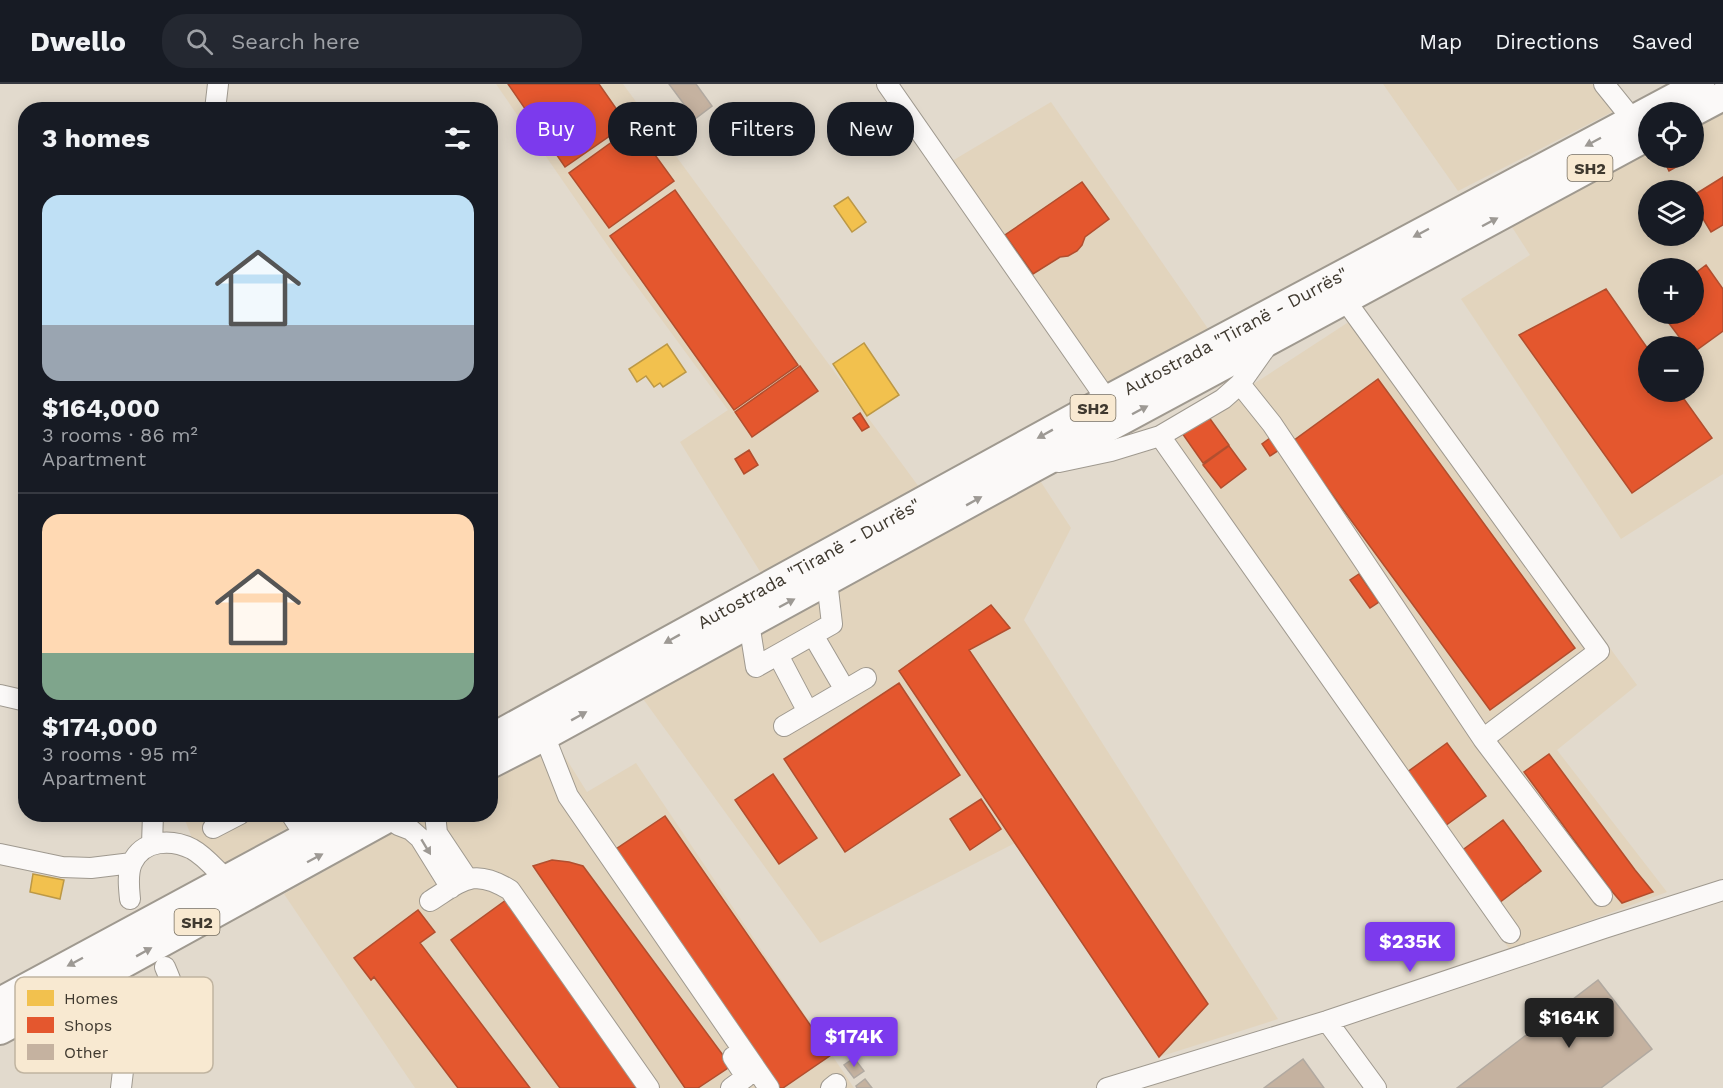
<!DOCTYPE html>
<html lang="en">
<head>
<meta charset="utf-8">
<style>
	:root { --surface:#171b24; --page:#242831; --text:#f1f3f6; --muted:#9ea1a6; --line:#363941; --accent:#7c3aed }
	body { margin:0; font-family:"Work Sans",sans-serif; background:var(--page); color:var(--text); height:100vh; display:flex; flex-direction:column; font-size:22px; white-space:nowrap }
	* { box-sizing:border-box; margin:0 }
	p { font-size:20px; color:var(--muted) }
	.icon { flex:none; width:33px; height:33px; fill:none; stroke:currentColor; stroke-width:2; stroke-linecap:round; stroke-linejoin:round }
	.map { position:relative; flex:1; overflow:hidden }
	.sheet { position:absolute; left:18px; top:18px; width:480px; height:720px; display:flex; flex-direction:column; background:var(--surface); border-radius:24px; box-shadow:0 3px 15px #0003 }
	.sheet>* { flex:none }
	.hud { position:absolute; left:516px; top:18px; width:570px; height:54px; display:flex; gap:12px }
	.tools { position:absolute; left:1638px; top:18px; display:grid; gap:12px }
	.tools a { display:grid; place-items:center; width:66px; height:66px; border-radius:50%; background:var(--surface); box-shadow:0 3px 15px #0003; font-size:30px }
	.price { position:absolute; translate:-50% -51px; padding:0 14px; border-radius:6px; background:var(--accent); color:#fff; font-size:20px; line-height:39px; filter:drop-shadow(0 2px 3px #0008) }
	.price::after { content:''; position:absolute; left:50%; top:36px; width:18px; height:14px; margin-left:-9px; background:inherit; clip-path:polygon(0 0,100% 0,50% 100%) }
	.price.current { background:#222; color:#fff }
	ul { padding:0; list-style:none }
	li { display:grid; align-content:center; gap:12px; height:318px; padding:0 24px }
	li+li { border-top:2px solid var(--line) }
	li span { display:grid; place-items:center; height:186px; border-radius:18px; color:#555 }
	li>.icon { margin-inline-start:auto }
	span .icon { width:108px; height:108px; fill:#fffc; stroke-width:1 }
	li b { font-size:26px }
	h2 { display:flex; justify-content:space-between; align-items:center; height:72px; padding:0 24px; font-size:26px }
	.chip { padding:0 21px; border-radius:24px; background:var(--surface); box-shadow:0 3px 15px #0003; font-size:21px; line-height:54px }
	.chip.current { background:var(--accent); color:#fff }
	header { display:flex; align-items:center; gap:36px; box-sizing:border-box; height:84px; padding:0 30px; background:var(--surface); border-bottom:2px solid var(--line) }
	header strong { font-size:28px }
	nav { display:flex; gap:33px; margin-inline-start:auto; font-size:21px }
	.search { width:420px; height:54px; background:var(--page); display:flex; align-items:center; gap:15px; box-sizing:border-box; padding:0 21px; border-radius:24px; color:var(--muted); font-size:22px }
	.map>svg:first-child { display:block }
	.built { fill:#e2d4bd; fill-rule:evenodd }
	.homes { fill:#f2c14e; stroke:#bc9845; stroke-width:1.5 }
	.shops { fill:#e4572e; stroke:#b24e2e; stroke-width:1.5 }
	.building { fill:#c5b2a0; stroke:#b1a9a0; stroke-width:1.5 }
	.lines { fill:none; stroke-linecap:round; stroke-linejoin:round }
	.minor-casing { stroke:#9f998f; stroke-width:22 }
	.highway-casing { stroke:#9f998f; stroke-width:32 }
	.minor { stroke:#fbf9f8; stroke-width:20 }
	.highway { stroke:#fbf9f8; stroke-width:28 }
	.oneway { fill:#9d9994 }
	.labels { text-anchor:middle; stroke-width:6; stroke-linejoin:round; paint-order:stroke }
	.shield { fill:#f8e9d1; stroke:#766e60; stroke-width:1.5 }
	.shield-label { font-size:16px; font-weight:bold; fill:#3f392f }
	.street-label { font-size:18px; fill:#3f392f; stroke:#f8e9d1 }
	.key { fill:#f8e9d1; stroke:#c0b4a0; stroke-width:1.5 }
	.key-label { font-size:16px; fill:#3f392f }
</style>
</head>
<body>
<header>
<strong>Dwello</strong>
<div class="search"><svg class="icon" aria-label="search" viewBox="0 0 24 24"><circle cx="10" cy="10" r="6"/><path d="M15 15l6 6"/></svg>Search here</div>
<nav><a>Map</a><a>Directions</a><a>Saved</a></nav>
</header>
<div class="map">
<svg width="1723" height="1004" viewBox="0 0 1723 1004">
	<rect width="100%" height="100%" fill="#e2dacd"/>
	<!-- built -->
	<path class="built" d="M496 0H623L919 403 764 494 680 358 728 326 614 171Z
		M1383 0H1593L1614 27 1458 107Z
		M1051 18 1211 249 1107 306 947 80Z
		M1723 24V390L1621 455 1461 215 1530 171 1510 140 1648 65V74H1694V40ZM1648 106H1694V152H1648ZM1648 184H1694V230H1648ZM1648 262H1694V308H1648Z
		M1364 228 1637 601 1557 666 1667 808 1510 866 1157 363Z
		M1037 392 1071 444 1024 536 1278 935 1159 973 1017 758 820 859 641 612Z
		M555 657 587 708 636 679 854 1004H415L284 810 424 731 490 730 491 693Z
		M183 731H310L226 779 192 754Z"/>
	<!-- homes -->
	<path class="homes" d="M848 113 866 138 852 148 834 122Z
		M864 259 899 311 867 332 833 280Z
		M667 260 686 288 663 303 660 299 654 303 646 292 637 298 629 285Z
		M33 790 64 796 60 815 30 808Z"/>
	<!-- shops -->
	<path class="shops" d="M508 0H599L627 40 565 83Z
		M634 42 674 97 609 144 569 89Z
		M1666 74H1674L1678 82 1669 87 1663 75Z
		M1723 93V141L1711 148 1694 120V111Z
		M1082 98 1109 135 1085 153 1082 161 1077 167 1068 172 1060 173 1033 190 1005 151Z
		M675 106 798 281 734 326 610 152Z
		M1706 181 1723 205V247L1694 268V262H1686L1662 230H1694V190Z
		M1606 205 1648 265V308H1679L1712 354 1632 409 1519 251Z
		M800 282 818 307 752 353 735 328Z
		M1378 295 1575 564 1490 626 1293 357Z
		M860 329 869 343 862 347 853 334Z
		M1208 332 1229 361 1203 379 1182 349Z
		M1270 354 1279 366 1270 372 1262 360Z
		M1229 362 1246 385 1221 404 1203 381Z
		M749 366 758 381 744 390 735 375Z
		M1359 490 1379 518 1370 524 1350 496Z
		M991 521 1010 544 969 566 1208 920 1159 973 899 587Z
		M899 599 960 691 845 768 784 675Z
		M1447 659 1486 712 1445 742 1406 689Z
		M1549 670 1635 786 1653 808 1622 819 1610 805 1524 688Z
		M773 690 817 754 779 780 735 716Z
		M981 715 1001 745 970 766 950 735Z
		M665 732 831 971 783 1004H777L613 767Z
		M1503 736 1541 787 1499 819 1460 768Z
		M552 776 569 778 583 782 731 982 698 1004H685L533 782Z
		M506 816 644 1004H560L451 856Z
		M418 826 435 848 420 859 530 1004H458L374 893 371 896 354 874Z"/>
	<!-- building -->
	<path class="building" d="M669 0H696L712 22 695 35Z
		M1598 896 1652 965 1601 1004H1457Z
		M854 974 864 987 854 994 844 981Z
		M1303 975 1324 1004H1264Z
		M865 995 872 1004H857L856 1002Z"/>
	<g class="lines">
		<!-- minor casing -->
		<g class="minor-casing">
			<path id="minor" d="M887 0 1107 316
				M1604 0 1633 36
				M215 26 218 0
				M1345 216 1599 567 1483 655
				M1240 300 1272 340 1483 655 1602 812
				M1160 352 1510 849
				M1059 378 1111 367 1160 352 1223 315 1240 300 1269 259
				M749 539 756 583 832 540 827 497
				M813 551 845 606
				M778 571 808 628
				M0 611 26 617
				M784 642 866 594
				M544 651 568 712 769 1004
				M291 730 306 753
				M435 730 437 749 467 794
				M393 731 398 741 411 746 420 754 451 804
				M213 744 240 730
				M152 760 153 730
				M0 770 62 783 91 784 132 779
				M130 815C129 804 127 790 132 779 143 755 172 755 192 765 205 772 216 786 227 796
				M430 817C462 797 473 783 510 806L649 1004
				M108 888C125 909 137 936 168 926 178 909 172 900 165 883
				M1327 937 1376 1004
				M121 1004 126 961 135 922
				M731 1004 746 993 733 973
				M831 1004 836 1000
				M1107 1004 1327 937 1604 844 1723 806"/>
		</g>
		<!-- highway casing -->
		<g class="highway-casing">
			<g id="highway">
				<path d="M1693 28 1723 12"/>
				<path id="s1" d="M490 655 1107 316 1700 0"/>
				<path d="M490 680 535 657 1033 384 1648 52"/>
				<path d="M0 918 348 730"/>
				<path d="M0 946 108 888 395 730"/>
			</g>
		</g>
		<!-- minor -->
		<use href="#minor" class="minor"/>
		<!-- highway -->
		<use href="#highway" class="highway"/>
	</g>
	<!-- one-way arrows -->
	<defs><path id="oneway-solid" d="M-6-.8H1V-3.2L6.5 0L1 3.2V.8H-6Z" transform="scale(1.5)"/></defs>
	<g class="oneway">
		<use href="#oneway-solid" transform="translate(1593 58) rotate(152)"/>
		<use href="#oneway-solid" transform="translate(1490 138) rotate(-28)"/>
		<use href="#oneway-solid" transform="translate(1421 149) rotate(152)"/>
		<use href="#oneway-solid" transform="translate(1140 326) rotate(-28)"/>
		<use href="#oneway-solid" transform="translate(1045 350) rotate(151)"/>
		<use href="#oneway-solid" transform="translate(974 417) rotate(-29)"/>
		<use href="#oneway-solid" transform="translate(787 519) rotate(-28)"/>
		<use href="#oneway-solid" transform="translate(672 555) rotate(151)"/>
		<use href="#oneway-solid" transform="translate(579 632) rotate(-29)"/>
		<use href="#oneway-solid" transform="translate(426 763) rotate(59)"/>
		<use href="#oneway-solid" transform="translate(315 774) rotate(-28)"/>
		<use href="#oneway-solid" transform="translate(144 868) rotate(-29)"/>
		<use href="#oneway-solid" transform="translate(75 878) rotate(152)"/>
	</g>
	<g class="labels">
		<!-- shield labels -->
		<g class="shield">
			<rect x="1567.5" y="71" width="45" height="26" rx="4.5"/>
			<rect x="1070.5" y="311" width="45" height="26" rx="4.5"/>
			<rect x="174.5" y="825" width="45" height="26" rx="4.5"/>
		</g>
		<g class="shield-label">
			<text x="1590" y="90">SH2</text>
			<text x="1093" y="330">SH2</text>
			<text x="197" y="844">SH2</text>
		</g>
		<!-- street labels -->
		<g class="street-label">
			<text dy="6" stroke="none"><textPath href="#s1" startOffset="850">Autostrada "Tiranë - Durrës"</textPath></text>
			<text dy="6" stroke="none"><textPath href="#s1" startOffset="364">Autostrada "Tiranë - Durrës"</textPath></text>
		</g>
	</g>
	<!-- legend -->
	<rect x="15" y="893" width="198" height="96" rx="9" class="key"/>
	<rect x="27" y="906" width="27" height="16" fill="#f2c14e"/>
	<rect x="27" y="933" width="27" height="16" fill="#e4572e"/>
	<rect x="27" y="960" width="27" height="16" fill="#c5b2a0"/>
	<g class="key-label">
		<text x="64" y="920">Homes</text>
		<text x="64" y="947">Shops</text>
		<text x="64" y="974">Other</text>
	</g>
</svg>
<div class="tools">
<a><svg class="icon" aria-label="locate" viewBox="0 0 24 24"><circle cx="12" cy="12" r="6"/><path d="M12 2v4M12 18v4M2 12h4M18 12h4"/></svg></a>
<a><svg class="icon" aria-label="layers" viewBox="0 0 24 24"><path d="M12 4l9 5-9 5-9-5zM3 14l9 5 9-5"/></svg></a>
<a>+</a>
<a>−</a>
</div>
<b class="price" style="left:1410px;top:889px">$235K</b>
<b class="price current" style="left:1569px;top:965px">$164K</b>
<b class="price" style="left:854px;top:984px">$174K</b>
<div class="hud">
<a class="chip current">Buy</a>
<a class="chip">Rent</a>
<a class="chip">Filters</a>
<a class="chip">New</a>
</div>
<section class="sheet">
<h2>3 homes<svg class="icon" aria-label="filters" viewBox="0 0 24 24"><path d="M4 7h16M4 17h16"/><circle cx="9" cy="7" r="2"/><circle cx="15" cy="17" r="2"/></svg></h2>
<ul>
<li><span style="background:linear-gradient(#bfe0f5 70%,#9aa5b1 0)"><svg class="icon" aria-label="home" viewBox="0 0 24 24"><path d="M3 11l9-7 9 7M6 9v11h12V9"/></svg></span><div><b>$164,000</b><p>3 rooms · 86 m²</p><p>Apartment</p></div></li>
<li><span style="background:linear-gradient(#ffd9b3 75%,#7fa58c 0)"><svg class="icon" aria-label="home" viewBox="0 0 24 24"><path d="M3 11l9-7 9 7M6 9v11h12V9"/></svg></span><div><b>$174,000</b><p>3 rooms · 95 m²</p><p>Apartment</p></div></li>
</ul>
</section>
</div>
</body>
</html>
